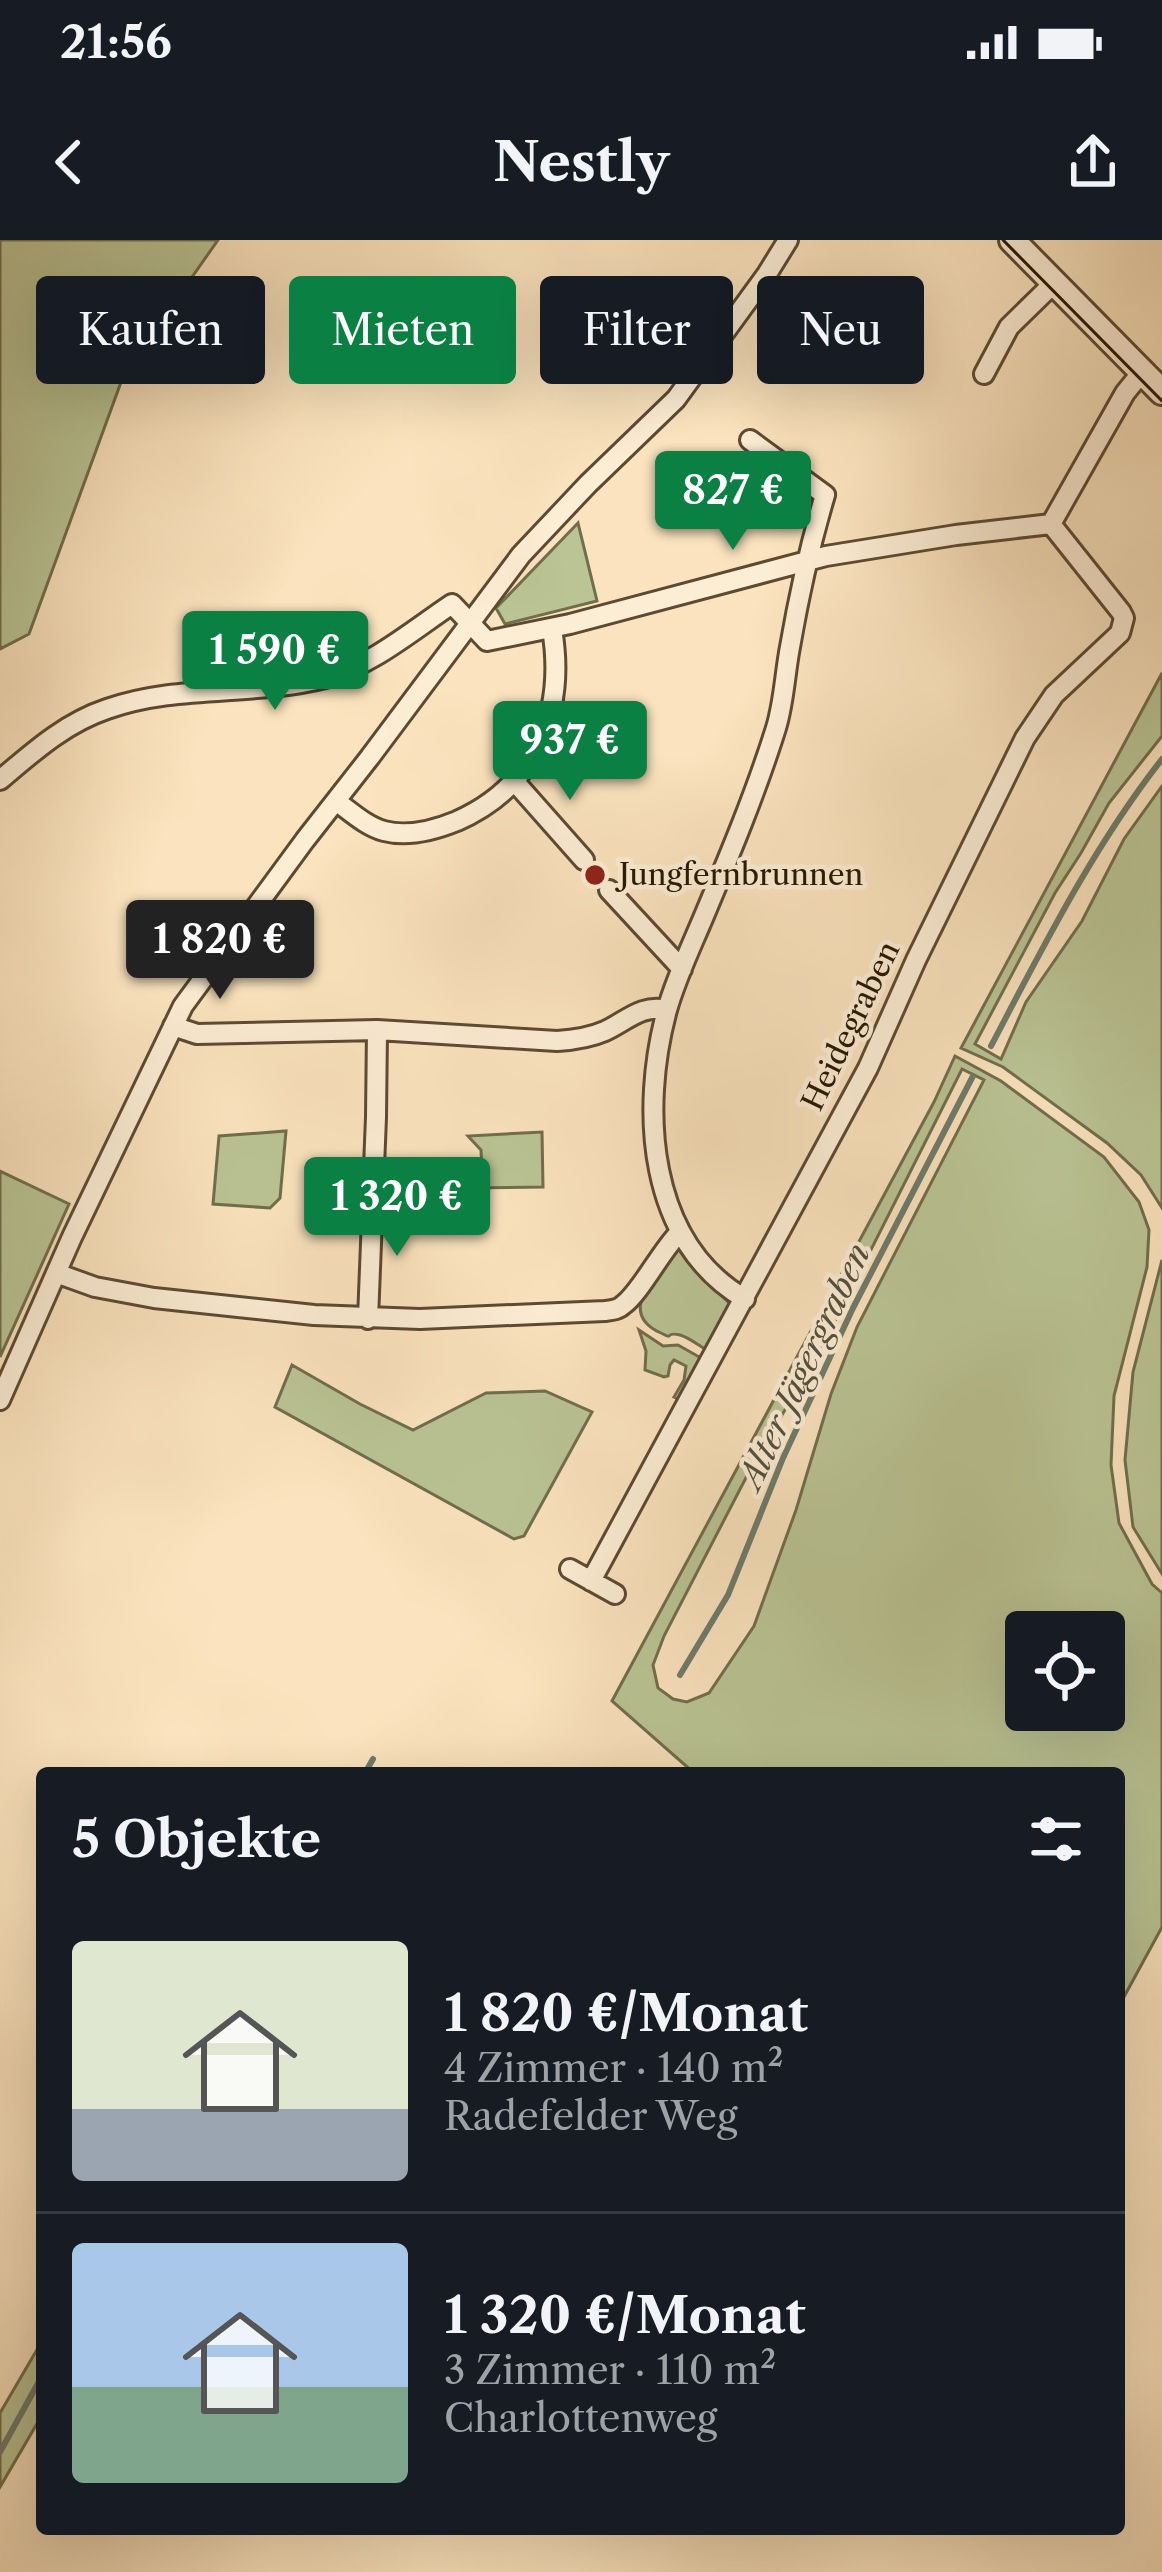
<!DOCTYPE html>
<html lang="de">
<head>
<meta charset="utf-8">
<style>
	:root { --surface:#171b24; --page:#242831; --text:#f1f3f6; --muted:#9ea1a6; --line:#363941; --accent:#0b8043 }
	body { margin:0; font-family:"Libre Caslon Text",serif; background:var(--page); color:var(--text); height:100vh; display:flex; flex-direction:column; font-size:45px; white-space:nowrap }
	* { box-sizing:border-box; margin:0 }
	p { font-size:39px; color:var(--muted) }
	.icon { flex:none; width:66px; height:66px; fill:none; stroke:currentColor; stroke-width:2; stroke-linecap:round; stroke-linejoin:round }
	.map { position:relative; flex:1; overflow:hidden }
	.sheet { position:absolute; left:36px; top:1527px; width:1089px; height:768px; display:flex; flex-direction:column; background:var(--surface); border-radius:12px; box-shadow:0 12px 48px #0002 }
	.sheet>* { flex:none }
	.hud { position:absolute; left:36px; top:36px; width:1092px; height:108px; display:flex; gap:24px }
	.tools { position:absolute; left:1005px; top:1371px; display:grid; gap:24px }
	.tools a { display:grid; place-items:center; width:120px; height:120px; border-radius:12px; background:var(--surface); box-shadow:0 12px 48px #0002; font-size:60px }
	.price { position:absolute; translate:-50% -102px; padding:0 27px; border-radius:12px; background:var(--accent); color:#fff; font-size:39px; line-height:78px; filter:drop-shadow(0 3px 6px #0008) }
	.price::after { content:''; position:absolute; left:50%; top:72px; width:36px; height:27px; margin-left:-18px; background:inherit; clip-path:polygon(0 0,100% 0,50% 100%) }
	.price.active { background:#222; color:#fff }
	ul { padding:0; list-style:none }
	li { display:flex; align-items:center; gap:36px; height:300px; padding:0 36px }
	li+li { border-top:3px solid var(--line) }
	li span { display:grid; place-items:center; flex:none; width:336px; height:240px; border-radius:12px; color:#555 }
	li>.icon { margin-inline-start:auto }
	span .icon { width:144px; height:144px; fill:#fffc; stroke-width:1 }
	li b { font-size:51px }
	h2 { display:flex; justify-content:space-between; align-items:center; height:144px; padding:0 36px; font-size:51px }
	.tag { padding:0 42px; border-radius:12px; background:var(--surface); box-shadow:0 12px 48px #0002; font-size:42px; line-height:108px }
	.tag.active { background:var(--accent); color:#fff }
	.status { display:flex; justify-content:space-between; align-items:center; height:84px; padding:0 60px; background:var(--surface); direction:ltr }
	.status svg { height:33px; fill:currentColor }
	header { display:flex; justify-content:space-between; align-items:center; height:156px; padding:0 36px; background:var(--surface); font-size:54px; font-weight:700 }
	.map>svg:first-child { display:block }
	.green { fill:#bac495; stroke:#706e4c; stroke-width:3; fill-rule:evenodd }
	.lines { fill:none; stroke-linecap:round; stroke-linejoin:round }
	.stream { stroke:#6e7b6b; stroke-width:6 }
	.minor-casing { stroke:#5c4a31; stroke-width:24 }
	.tertiary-casing { stroke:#5c4a31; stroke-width:30 }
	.minor { stroke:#fcedd5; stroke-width:18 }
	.tertiary { stroke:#fcedd5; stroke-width:24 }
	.tram { stroke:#271702; stroke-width:3 }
	.poi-dot { fill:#8f2418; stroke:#fcedd5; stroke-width:4.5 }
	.labels { text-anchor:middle; stroke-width:9; stroke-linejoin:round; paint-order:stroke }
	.poi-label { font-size:30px; fill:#271702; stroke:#fcedd5; text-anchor:start }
	.street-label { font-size:30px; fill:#271702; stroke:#fcedd5 }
	.water-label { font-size:33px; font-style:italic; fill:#51513f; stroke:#fcedd5 }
</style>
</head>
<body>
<div class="status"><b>21:56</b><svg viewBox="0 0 49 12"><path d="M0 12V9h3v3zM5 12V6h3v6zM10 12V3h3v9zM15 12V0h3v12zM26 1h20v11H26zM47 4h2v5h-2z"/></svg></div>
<header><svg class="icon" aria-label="back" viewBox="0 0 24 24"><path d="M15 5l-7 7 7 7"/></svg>Nestly<svg class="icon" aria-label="share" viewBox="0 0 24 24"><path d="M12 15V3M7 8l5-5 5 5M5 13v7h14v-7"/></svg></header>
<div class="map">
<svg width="1162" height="2332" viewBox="0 0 1162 2332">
	<rect width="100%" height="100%" fill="#fae3be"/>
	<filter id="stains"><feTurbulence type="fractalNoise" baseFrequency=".00167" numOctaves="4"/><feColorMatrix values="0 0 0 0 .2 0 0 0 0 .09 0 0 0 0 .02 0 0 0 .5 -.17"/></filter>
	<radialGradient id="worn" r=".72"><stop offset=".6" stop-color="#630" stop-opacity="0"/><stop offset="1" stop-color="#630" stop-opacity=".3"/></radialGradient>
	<!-- green -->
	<path class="green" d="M0 0H218L124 134 29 394 0 409Z
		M578 283 597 361 505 384 496 368Z
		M1162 433V496L1109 563 1081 613 1055 653 975 804 1001 819 1026 762 1082 681 1124 599 1162 546V968L1141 935 1107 903 1003 827 961 808Z
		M955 816 1001 841 1104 917 1139 962 1149 990 1147 1027 1114 1156 1111 1225 1119 1283 1152 1344 1162 1353V1687L1119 1766V1533H694L612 1461 934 862ZM962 829 984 840 857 1087 831 1154 796 1270 754 1386 709 1453 687 1462 673 1459 658 1448 653 1425 664 1396 750 1230 825 1101ZM1026 1392H1104V1470H1026Z
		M286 891 280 958 270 968 213 964 219 896Z
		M542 892 543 947 466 948 482 933 481 910 468 896Z
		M0 931 69 964 0 1117Z
		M677 1008 729 1063 728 1071 709 1108 705 1109C698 1105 688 1097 680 1095 663 1091 676 1101 661 1093 614 1072 659 1032 677 1008Z
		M1162 1020V1334L1133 1287 1125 1220 1133 1132Z
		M639 1090 663 1106 678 1105 701 1118 681 1160 674 1157 684 1140 686 1126 674 1120 670 1125 668 1136 664 1137 645 1130 646 1111Z
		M292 1125 360 1164 413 1190 486 1153 545 1151 592 1172 524 1296 514 1299 275 1167Z
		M42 2101V2175L0 2247V2173Z"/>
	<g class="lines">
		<!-- stream -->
		<path class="stream" d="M991 806C1043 707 1093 607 1162 519
			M680 1435 728 1355 783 1218 853 1068 973 836
			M365 1533 373 1519
			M0 2212 42 2136"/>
		<!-- minor casing -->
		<g class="minor-casing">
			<path id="minor" d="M984 134 1009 87 1054 43
				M0 540C33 512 65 483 107 469 177 444 254 456 325 438 371 426 413 390 452 364L487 401 570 384 826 316 956 295 1051 284 1125 153 1142 132
				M515 542 584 620
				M336 561C351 572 366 586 384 591 407 597 435 590 457 581 536 546 566 472 552 389
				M609 650 682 729
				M173 786 197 794 377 790 557 801C574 800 589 798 605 791 627 781 641 764 667 770
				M56 1033 95 1047 154 1058 314 1075 420 1079 605 1071C612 1070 618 1070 623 1065 640 1053 661 1011 679 993
				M745 1059C647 1002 640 869 667 770 676 738 691 707 704 676 730 614 756 552 776 488 784 462 785 433 790 407 799 355 810 305 825 255L750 200
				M368 1079 376 877 377 790
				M0 1160 72 997 183 766 305 600 370 517 521 315 588 244 676 159 767 34 788 0
				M570 1329 615 1354
				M591 1341 868 828 916 720 1025 498 1054 455 1120 393 1124 378 1121 372 1051 284"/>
		</g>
		<!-- tertiary casing -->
		<g class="tertiary-casing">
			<path id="tertiary" d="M1012 0 1162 152"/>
		</g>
		<!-- minor -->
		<use href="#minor" class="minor"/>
		<!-- tertiary -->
		<use href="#tertiary" class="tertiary"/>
		<!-- tram -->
		<path class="tram" d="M1003 0 1162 161"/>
	</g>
	<!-- markers -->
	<circle class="poi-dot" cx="595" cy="635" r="12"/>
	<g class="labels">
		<!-- poi labels -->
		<g class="poi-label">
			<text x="619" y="645">Jungfernbrunnen</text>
		</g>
		<!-- street labels -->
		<g class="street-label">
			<text transform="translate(851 786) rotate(-64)" y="10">Heidegraben</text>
		</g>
		<!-- water labels -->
		<g class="water-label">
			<text transform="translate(804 1126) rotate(-65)" y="12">Alter Jägergraben</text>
		</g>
	</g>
	<rect width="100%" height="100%" filter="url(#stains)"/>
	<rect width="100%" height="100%" fill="url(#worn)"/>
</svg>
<div class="tools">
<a><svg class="icon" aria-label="locate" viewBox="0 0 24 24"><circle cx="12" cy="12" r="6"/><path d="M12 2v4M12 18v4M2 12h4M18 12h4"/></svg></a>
</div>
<b class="price" style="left:733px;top:313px">827 €</b>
<b class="price" style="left:275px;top:473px">1 590 €</b>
<b class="price" style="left:570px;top:563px">937 €</b>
<b class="price active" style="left:220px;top:762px">1 820 €</b>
<b class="price" style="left:397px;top:1019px">1 320 €</b>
<div class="hud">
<a class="tag">Kaufen</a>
<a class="tag active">Mieten</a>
<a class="tag">Filter</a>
<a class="tag">Neu</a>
</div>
<section class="sheet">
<h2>5 Objekte<svg class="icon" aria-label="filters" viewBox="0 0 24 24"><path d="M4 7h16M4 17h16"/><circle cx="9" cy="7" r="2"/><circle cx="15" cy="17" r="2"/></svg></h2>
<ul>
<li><span style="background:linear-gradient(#dfe7d0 70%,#9aa5b1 0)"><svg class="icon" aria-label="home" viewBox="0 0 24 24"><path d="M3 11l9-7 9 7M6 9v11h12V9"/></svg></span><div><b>1 820 €/Monat</b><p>4 Zimmer · 140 m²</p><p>Radefelder Weg</p></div></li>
<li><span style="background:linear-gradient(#a9c7e8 60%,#7fa58c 0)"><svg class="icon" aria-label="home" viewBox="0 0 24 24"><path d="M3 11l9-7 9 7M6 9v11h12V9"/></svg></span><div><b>1 320 €/Monat</b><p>3 Zimmer · 110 m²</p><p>Charlottenweg</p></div></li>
</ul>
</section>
</div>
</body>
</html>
